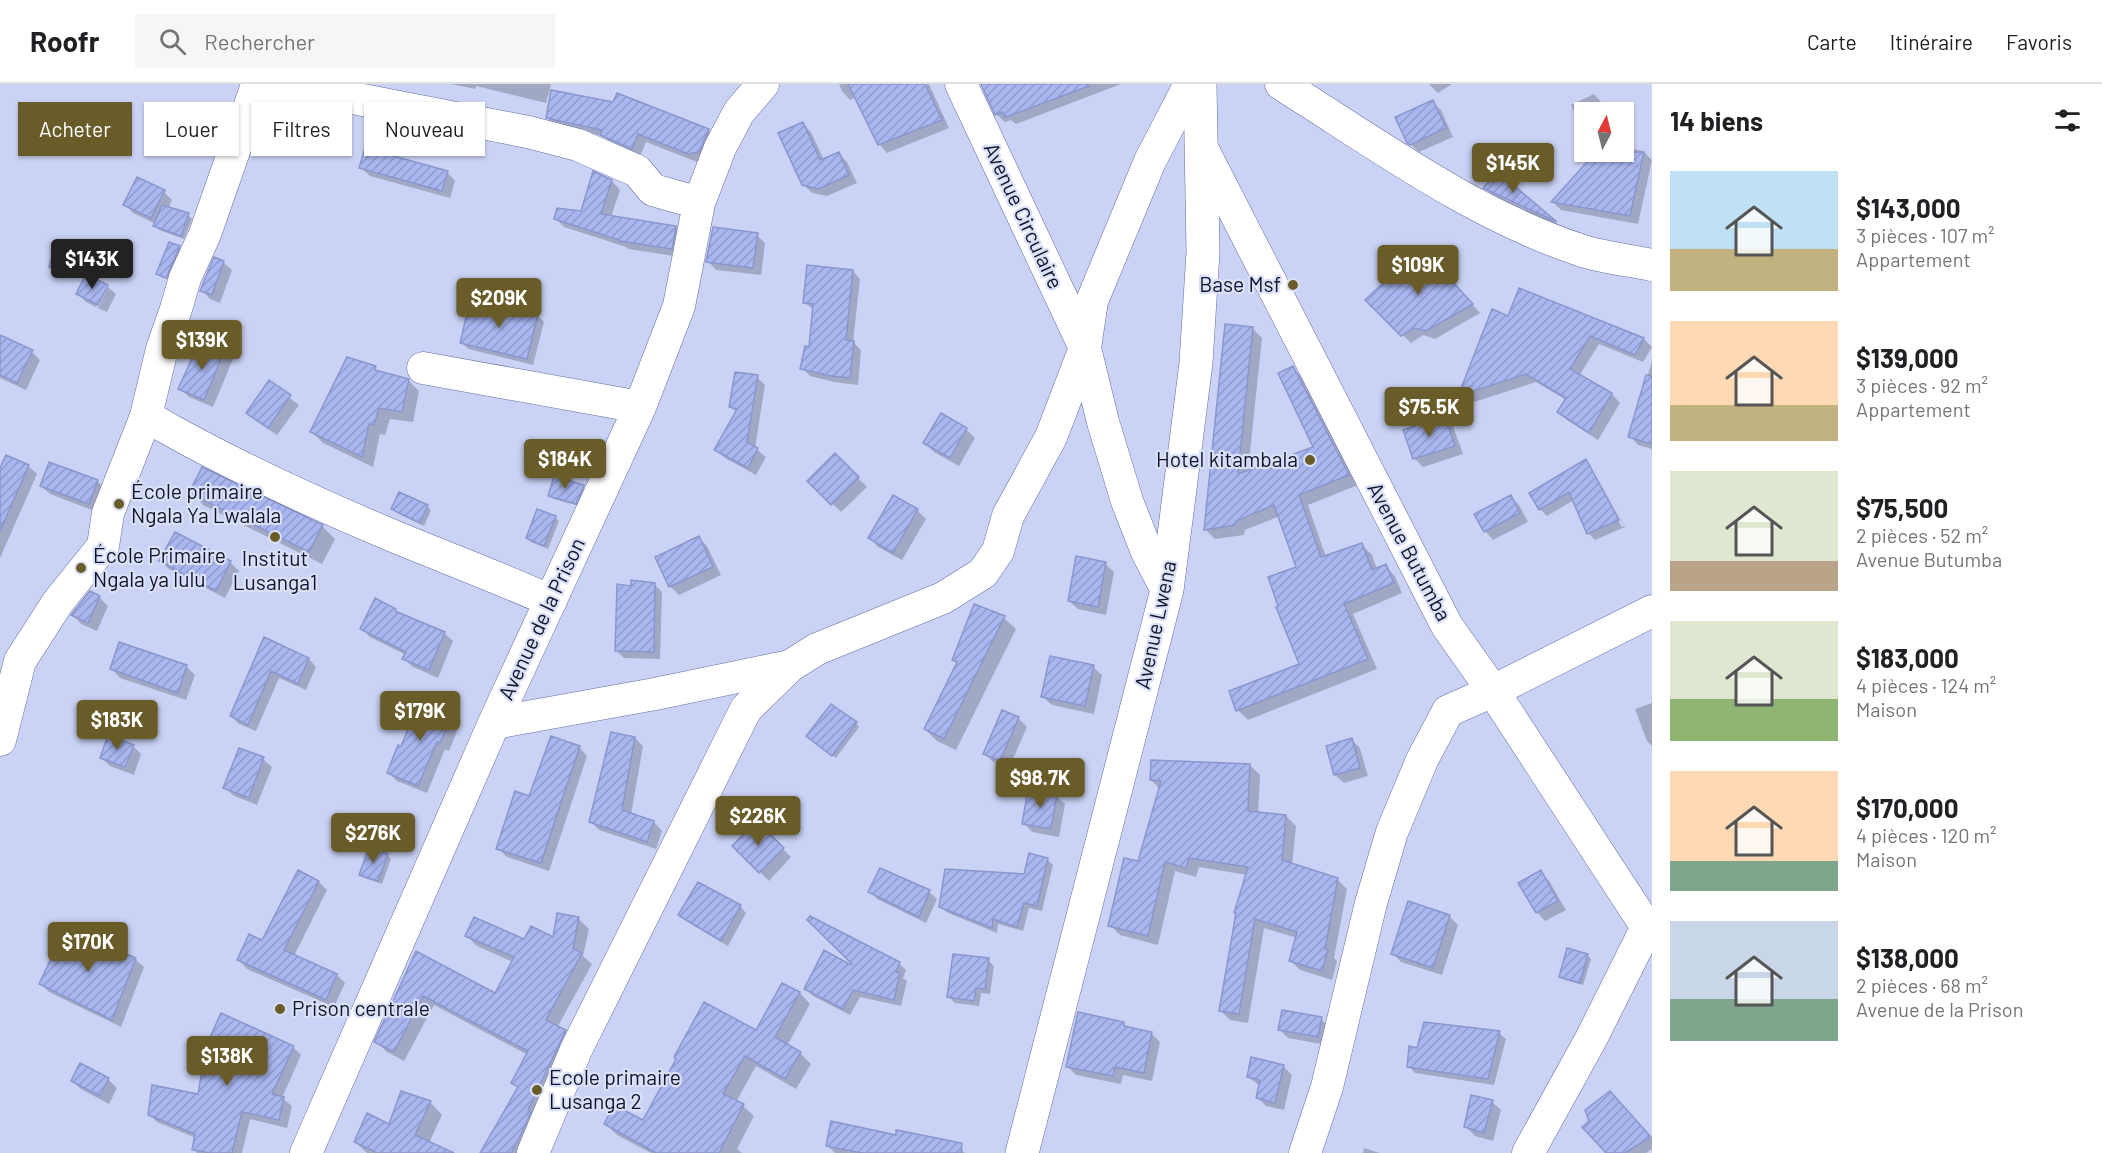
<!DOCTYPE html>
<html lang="fr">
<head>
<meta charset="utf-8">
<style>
	:root { --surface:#fff; --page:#f6f6f6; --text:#202124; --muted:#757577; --line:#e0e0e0; --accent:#6a5c29 }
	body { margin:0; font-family:Barlow,sans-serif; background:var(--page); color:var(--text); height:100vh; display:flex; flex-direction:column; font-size:22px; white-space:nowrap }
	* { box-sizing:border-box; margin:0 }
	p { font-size:20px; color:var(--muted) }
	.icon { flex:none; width:33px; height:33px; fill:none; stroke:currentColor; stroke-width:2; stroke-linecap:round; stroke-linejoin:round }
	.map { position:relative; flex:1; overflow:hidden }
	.side { display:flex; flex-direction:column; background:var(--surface); width:450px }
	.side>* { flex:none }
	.guide { position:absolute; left:18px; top:18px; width:570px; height:54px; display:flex; gap:12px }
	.needle { width:39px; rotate:7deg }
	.controls { position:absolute; left:1574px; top:18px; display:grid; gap:12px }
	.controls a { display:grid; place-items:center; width:60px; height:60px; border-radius:0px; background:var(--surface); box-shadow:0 2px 4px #0004; font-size:30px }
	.price { position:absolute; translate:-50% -51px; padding:0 14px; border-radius:6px; background:var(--accent); color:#fff; font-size:20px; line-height:39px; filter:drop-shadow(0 2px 3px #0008) }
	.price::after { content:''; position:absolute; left:50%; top:36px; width:18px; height:14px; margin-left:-9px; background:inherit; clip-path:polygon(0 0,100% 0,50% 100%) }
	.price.current { background:#222; color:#fff }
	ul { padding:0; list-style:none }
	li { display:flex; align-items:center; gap:18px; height:150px; padding:0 18px }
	li span { display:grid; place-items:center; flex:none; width:168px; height:120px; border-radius:0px; color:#555 }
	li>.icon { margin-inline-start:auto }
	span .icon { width:72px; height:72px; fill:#fffc; stroke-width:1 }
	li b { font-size:26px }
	h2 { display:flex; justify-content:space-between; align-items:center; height:72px; padding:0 18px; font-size:26px }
	.chip { padding:0 21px; border-radius:0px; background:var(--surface); box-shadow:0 2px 4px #0004; font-size:21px; line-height:54px }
	.chip.current { background:var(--accent); color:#fff }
	header { display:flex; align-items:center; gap:36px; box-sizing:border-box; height:84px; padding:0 30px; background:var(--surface); border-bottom:2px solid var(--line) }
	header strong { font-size:28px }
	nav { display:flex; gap:33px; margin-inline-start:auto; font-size:21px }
	.search { width:420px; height:54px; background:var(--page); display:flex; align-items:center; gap:15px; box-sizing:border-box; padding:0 21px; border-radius:0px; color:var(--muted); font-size:22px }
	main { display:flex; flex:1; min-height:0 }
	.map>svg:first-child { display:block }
	.shadow { fill:#0003 }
	.building { fill:url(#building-hatch); stroke:#8a96cc; stroke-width:1.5 }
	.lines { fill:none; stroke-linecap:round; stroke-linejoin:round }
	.minor-casing { stroke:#636ea1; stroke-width:33 }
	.major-casing { stroke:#636ea1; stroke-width:34 }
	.minor { stroke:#fff; stroke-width:32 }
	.major { stroke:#fff; stroke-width:33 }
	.poi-dot { fill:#6a5c29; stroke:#dae0f8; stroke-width:2 }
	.labels { text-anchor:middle; stroke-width:4.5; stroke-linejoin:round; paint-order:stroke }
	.street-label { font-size:21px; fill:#101428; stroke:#dae0f8 }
	.poi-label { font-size:21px; fill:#101428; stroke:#dae0f8; text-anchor:start }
</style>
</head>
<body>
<header>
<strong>Roofr</strong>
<div class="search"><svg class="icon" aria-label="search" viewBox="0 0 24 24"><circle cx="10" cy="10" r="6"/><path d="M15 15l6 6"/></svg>Rechercher</div>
<nav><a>Carte</a><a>Itinéraire</a><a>Favoris</a></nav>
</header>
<main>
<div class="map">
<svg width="1652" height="1069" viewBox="0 0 1652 1069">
	<defs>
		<pattern id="building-hatch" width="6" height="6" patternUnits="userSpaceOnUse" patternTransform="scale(1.5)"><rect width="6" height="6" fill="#a9b6ef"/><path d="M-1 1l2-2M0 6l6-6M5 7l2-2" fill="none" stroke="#909ccd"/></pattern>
	</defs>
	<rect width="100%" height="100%" fill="#cad3f5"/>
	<!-- shadow -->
	<path class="shadow" d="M450 0H550L551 1 546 19 476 2V5Z
		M839 0H929L949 44 887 69 879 60 856 13 850 16 842 7Z
		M983 0H1121L1016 40 1011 36 1005 38 996 30Z
		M1429 0H1452L1438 9Z
		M1594 10 1602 19 1607 28H1584V45L1571 21Z
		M618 11 709 47 717 55 708 76 697 78 646 58 640 72 611 59 603 52 556 42 547 34 614 19Z
		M1432 18 1441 26 1453 53 1419 68 1408 58Z
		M202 21 228 30 236 38 226 68 198 57 190 48Z
		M803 40 811 48 824 76 839 70 847 78 857 99 827 112 812 109 803 100Z
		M1623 60 1624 63 1643 67 1652 76 1638 140 1561 126 1553 118 1597 68H1623Z
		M361 84 447 88 455 97 450 114 370 92Z
		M1498 90 1556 139 1559 143 1493 112 1485 104Z
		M612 97 620 106 611 133 676 143 684 152 680 173 629 165 626 163 564 143 556 135 582 129Z
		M164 108 172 116 168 125 188 131 192 135 184 155 159 146 155 142 156 140 133 129 125 120Z
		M757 151 765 159 761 191 716 186 708 177Z
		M179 163 183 167 170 196 162 193 158 189Z
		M88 172 92 176 85 191 108 203H105L96 223 86 218 78 210 85 195 55 186 51 182Z
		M1429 173 1480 229 1435 255 1423 251 1411 259 1367 216Z
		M223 178 232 186 220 219 210 215 202 206Z
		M853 187 860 195 853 258 861 266 858 301 834 298 810 292 802 284 810 264 814 226 804 218Z
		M108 203 116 210 107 228 98 224Z
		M1520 206 1644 255 1652 263 1643 278 1599 260 1579 292 1612 310 1620 319 1598 356 1567 336 1558 328 1566 316 1536 298 1468 320 1460 312 1493 227 1509 234Z
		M537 231 544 238 533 281 468 265 462 259Z
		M1252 244 1262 254 1248 387 1315 364 1293 284 1303 294 1358 401 1308 421 1326 473 1362 461 1372 471 1377 486 1385 482 1395 492 1402 509 1353 530 1377 585 1248 636 1238 626 1301 581 1298 484 1280 432 1245 446 1244 451 1215 455 1205 445Z
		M0 251 32 268 40 276 26 306 0 294Z
		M224 266 233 275 213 323 189 313 180 304 200 277Z
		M1652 277V365L1638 361 1630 352Z
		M375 284 380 289 408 296 419 307 413 338 390 335 385 351 380 350 373 383 323 359 312 348Z
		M757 293 765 301 755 364 766 373 756 391 725 374 716 366 737 329 731 323Z
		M269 298 299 321 277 351 256 337 248 328Z
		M942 331 966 345 975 354 959 382 934 368 925 359Z
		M1445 334 1453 342 1463 370 1423 383 1414 374Z
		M835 371 867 403 841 428 809 397Z
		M1586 377 1592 384H1589L1622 443 1624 442 1592 384 1625 443 1595 456 1588 449 1574 416 1547 432 1540 425Z
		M50 380 98 398 106 406 97 428 50 410 41 402Z
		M28 382 37 390 0 474V387Z
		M583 402 587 406 579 422 554 415 550 411Z
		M191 408 322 442 335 455 322 480 203 421Z
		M894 413 917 426 926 435 902 476 878 463 870 454Z
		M1511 413 1519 421 1528 438 1493 456 1485 447Z
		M427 422 431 426 424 442 397 429 393 425Z
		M555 433 559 437 548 465 531 458 527 454Z
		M175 450 230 478 239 487 225 514 169 485 161 477Z
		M699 454 707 462 721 491 679 511 670 502Z
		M1105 480 1114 488 1106 531 1078 525 1069 517Z
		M654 500 662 508 660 575 624 574 617 567 632 504Z
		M90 509 99 513 108 522 97 547 81 540 73 531Z
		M975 522 1004 534 1016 545 956 666 937 657 925 645 958 580 954 576Z
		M395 526 399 530 444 549 453 557 438 594 413 583 404 575 406 571 370 553 362 545Z
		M264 555 309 575 316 583 306 606 279 594 256 647 239 640 231 632Z
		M120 560 187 583 195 591 186 616 120 594 112 585Z
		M1093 583 1102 591 1094 630 1052 621 1043 613Z
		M1652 619V662L1647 657 1635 625Z
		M1002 628 1019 635 1027 643 1009 684 993 678 984 669Z
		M453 629 461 637 449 667 445 665 427 709 397 697 388 688 402 664Z
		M856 639 859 643 836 674 812 656Z
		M635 654 643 662 631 731 654 738 662 747 656 765 599 746 591 738Z
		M1352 656 1360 664 1368 692 1344 699 1335 691Z
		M133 662 141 670 134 691 110 682 101 674Z
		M579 663 587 672 549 787 507 773 498 764 530 714Z
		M263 675 272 683 257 721 234 712 225 704Z
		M1250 681 1260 691 1258 730 1286 732 1296 742 1292 781 1337 795 1347 805 1334 874 1337 877 1332 896 1300 886 1290 876 1297 854 1264 844 1248 939 1230 936 1220 926 1247 791 1199 783 1196 793 1175 787 1158 861 1120 851 1110 841 1139 779 1160 705 1151 696Z
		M1056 712 1065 720 1059 753 1032 748 1024 739Z
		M757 739 791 773 769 797 734 762Z
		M387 771 391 775 382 800 364 794 361 790Z
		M1047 775 1053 781 1042 827 1029 824 1023 847 998 840 997 849 946 828 941 822 1026 792Z
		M299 788 319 798 327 806 294 872 337 891 345 899 334 923 247 885 239 876 263 858Z
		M1541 788 1549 797 1566 826 1545 837 1537 828 1520 800Z
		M870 807 929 808 937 815 926 839 877 815Z
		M740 822 746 829 728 862 686 837 680 831Z
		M1449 832 1458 841 1442 891 1401 878 1393 870Z
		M578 834 589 845 583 872 592 880 557 944 565 948 575 958 527 1069H507L518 1004 513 999 528 971 434 921 404 977 387 968 376 957 417 869 495 911 513 878 477 862 467 852 524 857 554 855Z
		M1587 871 1591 875 1583 901 1565 896 1561 893Z
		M135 875 144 883 121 943 49 908 41 900Z
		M988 876 994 882 990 910 981 909 979 922 955 919 949 913Z
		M899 879 906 886 903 894 907 897 901 922 860 913 850 931 813 912 806 905 852 883Z
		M783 901 800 909 810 920 787 962 800 969 811 980 796 1005 756 982 736 1018 743 1022 754 1032 737 1065 742 1069H651L617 1051 606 1040 644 1038 756 948Z
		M1321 935 1329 943 1326 961 1288 954 1280 946Z
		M1124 940 1129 945 1152 950 1160 958 1152 997 1123 991 1121 1000 1076 991 1067 982Z
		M1499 949 1506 955 1494 1001 1415 989 1409 982 1418 966Z
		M293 963 301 971 282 1014 292 1022 287 1044 250 1035 242 1069H197L194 1065 196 1054 157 1038 149 1030 199 1012Z
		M1283 982 1292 991 1284 1026 1266 1022 1257 1013 1260 1002 1248 993Z
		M108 995 117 1004 109 1020 81 1005 72 997Z
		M430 1018 442 1031 429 1059 450 1069H367L355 1058 390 1042Z
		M1492 1018 1501 1026 1493 1057 1475 1052 1466 1043Z
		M1619 1018 1652 1055V1065L1646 1069H1608Z
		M897 1052 955 1059 965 1069H835L827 1061Z
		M1364 1064 1380 1069H1363Z"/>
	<!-- building -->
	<path class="building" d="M848 0H925L942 36 878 61Z
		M981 0H1088L1089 2 1006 33 1002 28 995 31Z
		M551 6 613 18 617 9 709 45 699 68 688 70 638 50 632 65 600 51 602 46 546 34Z
		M1433 16 1446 44 1410 61 1407 59 1395 33Z
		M201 19 228 28 217 60 188 49Z
		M803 38 820 76 839 68 849 91 818 105 802 101 778 49Z
		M365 64 448 87 442 107 359 84Z
		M1596 68H1644L1630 132 1551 118Z
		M593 87 612 96 601 130 676 142 672 165 619 157V156L554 135 557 124 581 127Z
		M1498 88 1557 138 1483 104Z
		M137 93 165 106 151 134 123 121Z
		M162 121 189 129 181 152 153 142Z
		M713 143 758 149 753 184 706 178Z
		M169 158 180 162 166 194 156 190Z
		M55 161 89 171 79 191 49 183Z
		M1421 163 1473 220 1426 247 1414 244 1401 252 1365 216Z
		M214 173 224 177 212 211 200 207Z
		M807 181 853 186 846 256 854 257 850 294 824 291V290L800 285 805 262 809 263 813 220 803 219Z
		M86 190 108 201 98 221 76 210Z
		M1519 204 1644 254 1635 271 1590 252 1570 285 1612 309 1589 349 1557 328 1566 314 1526 290 1458 312 1492 225 1508 232Z
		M470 216 538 230 527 275 460 259Z
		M1225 240 1253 243 1238 390 1313 363 1278 289 1293 282 1349 391 1299 411 1321 473 1362 459 1372 486 1386 480 1394 499 1344 520 1368 575 1236 627 1229 607 1299 580 1276 523 1278 522 1268 493 1296 483 1274 421 1236 437 1235 441 1204 446Z
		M0 251 33 266 17 299 0 291Z
		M210 255 225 265 204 316 178 305 193 272 199 275Z
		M347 273 376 282 375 286 409 295 402 328 379 324 374 341 369 340 362 373 310 348Z
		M735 288 758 291 747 358 758 364 748 384 714 366 737 325 729 323Z
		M1646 291 1652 292V360L1628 353Z
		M269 296 291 311 268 344 246 329Z
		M941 329 967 344 950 374 923 359Z
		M1445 332 1455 362 1413 375 1403 346Z
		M835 369 859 393 831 421 807 397Z
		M6 371 29 381 0 447V384Z
		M1586 375 1619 436 1587 450 1569 408 1539 426 1529 409Z
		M49 378 98 396 89 420 40 402Z
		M202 383 323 441 309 468 189 409Z
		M554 392 584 401 576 420 548 412Z
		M399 408 428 421 420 439 391 425Z
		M893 411 918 425 893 469 868 454Z
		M1511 411 1520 429 1484 448 1474 430Z
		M537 425 556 432 544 462 526 454Z
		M175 448 231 477 216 507 159 477Z
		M699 452 713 483 669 503 655 473Z
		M1076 472 1106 478 1098 523 1068 517Z
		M631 496 655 499 654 568 615 567 617 500 631 502Z
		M90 507 100 512 88 539 71 531Z
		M375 514 396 525 395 527 445 548 429 586 402 575 406 568 360 545Z
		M974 520 1005 532 944 655 924 645 957 578 952 576Z
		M264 553 309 574 298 600 271 587 248 641 230 632Z
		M119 558 187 581 178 609 110 585Z
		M1050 572 1094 581 1085 622 1041 613Z
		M421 614 454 627 440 659 437 658 418 702 387 689 398 661 401 662Z
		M831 620 857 638 832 672 806 652Z
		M1002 626 1019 633 1000 677 983 670Z
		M611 648 635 653 622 726 654 737 647 758 589 738Z
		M108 651 134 661 125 683 100 674Z
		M551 652 580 662 541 779 496 765 515 707 529 712Z
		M1352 654 1360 684 1334 691 1326 662Z
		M239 664 264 673 249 714 223 704Z
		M1151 676 1250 680 1248 727 1286 731 1282 776 1338 794 1325 865 1328 866 1322 887 1289 877 1297 848 1255 835 1239 930 1219 927 1236 829H1234L1248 783 1189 774 1186 784 1165 778 1148 852 1108 842 1124 774 1138 777 1161 697 1150 696Z
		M1028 705 1057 710 1051 745 1022 740Z
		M757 737 784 764 759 789 732 762Z
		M369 763 388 770 378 797 359 791Z
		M1029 769 1048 774 1037 822 1024 819 1017 843 993 835 992 844 939 823 945 785 1024 790Z
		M880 784 930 806 919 833 868 808Z
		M298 786 319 797 284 866 337 890 326 916 237 876 249 850 262 856Z
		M1541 786 1558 817 1536 829 1518 799Z
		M698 798 741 821 721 857 678 831Z
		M1408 817 1450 831 1433 884 1391 870Z
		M557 829 579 833 573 864 582 869 546 936 566 946 528 1026 531 1028 521 1050 511 1069H480L518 1003 511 999 528 967 423 912 394 968 374 958 416 867 495 909 514 873 465 852 474 833 524 855 531 842 553 853Z
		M810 832 900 878 896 888 900 889 894 916 853 906 843 925 804 905 824 866 851 881 852 880 807 836Z
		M65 845 136 874 112 936 39 900Z
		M1567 864 1588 870 1580 899 1559 893Z
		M953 870 989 874 985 905 976 904 974 917 947 913Z
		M782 899 800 908 775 953 801 968 785 995 745 972 723 1010 744 1020 719 1069H656L604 1040 614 1021 643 1036 676 975 674 973 704 918 756 946Z
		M1282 926 1322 933 1318 953 1278 946Z
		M1078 928 1124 938V942L1152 948 1144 989 1115 983 1113 992 1066 983Z
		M221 929 294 962 272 1010 284 1013 279 1036 242 1028 232 1069H211L192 1066 195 1050 148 1031 152 1001 198 1010 206 962Z
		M1424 938 1500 947 1488 995 1407 983 1409 962 1417 964Z
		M1251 973 1284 981 1275 1019 1256 1014 1260 996 1247 993Z
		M80 979 109 994 100 1012 71 997Z
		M401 1007 431 1017 415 1051 454 1069H378L354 1058 367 1029 389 1040Z
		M1610 1007 1651 1053 1625 1069H1606L1582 1043 1589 1037 1585 1026Z
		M1471 1011 1493 1016 1484 1049 1464 1043Z
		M831 1037 896 1051V1046L962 1059 961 1069H862L826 1062Z"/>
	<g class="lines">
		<!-- minor casing -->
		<g class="minor-casing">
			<path id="minor" d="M961 0 1085 264 1103 338 1127 417 1147 468 1167 506
				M1281 0C1377 60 1472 130 1580 166 1603 174 1629 176 1652 181
				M1202 64 1447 542 1493 607 1652 851
				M423 284 640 323
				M551 517C500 494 449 475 398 454 312 418 226 379 146 332L162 265 176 225 185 194 205 150 257 1 332 10 528 48 578 61 637 87 653 106 699 119
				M494 639 655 610 790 582
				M0 656 20 577 58 518 103 462 108 429 146 332
				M306 1069 494 639 640 323 679 222 699 119 720 64 739 28 763 0
				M533 1069 576 966 746 625 790 582 817 565 943 514 983 489 998 467 1008 432 1051 353 1085 264 1092 217 1150 77 1190 0
				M1305 1069 1327 1003 1371 819 1392 748 1422 676 1448 627 1493 607 1652 527
				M1528 1069 1591 955 1647 843"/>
		</g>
		<!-- major casing -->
		<g class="major-casing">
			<path id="major" d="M1022 1069 1167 506 1196 279 1203 168 1200 0"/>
		</g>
		<!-- minor -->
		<use href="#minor" class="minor"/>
		<!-- major -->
		<use href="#major" class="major"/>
	</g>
	<!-- markers -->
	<g class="poi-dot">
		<circle cx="1293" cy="201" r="6"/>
		<circle cx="1310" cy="376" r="6"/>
		<circle cx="119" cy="420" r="6"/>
		<circle cx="275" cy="453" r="6"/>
		<circle cx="81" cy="484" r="6"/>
		<circle cx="280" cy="925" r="6"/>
		<circle cx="537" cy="1006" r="6"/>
	</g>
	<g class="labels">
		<!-- street labels -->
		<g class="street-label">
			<text transform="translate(1023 132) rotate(65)" y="7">Avenue Circulaire</text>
			<text transform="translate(1409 468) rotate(62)" y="7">Avenue Butumba</text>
			<text transform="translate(542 535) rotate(-65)" y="7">Avenue de la Prison</text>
			<text transform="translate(1156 541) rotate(-78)" y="7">Avenue Lwena</text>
		</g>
		<!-- poi labels -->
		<g class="poi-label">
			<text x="1281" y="208" text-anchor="end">Base Msf</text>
			<text x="1298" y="383" text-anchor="end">Hotel kitambala</text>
			<text x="131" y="415">École primaire<tspan x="131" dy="24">Ngala Ya Lwalala</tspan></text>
			<text x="93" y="479">École Primaire<tspan x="93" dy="24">Ngala ya lulu</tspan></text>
			<text x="275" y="482" text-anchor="middle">Institut<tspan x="275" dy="24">Lusanga1</tspan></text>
			<text x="292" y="932">Prison centrale</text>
			<text x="549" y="1001">Ecole primaire<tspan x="549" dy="24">Lusanga 2</tspan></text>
		</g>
	</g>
</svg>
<div class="controls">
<a><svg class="needle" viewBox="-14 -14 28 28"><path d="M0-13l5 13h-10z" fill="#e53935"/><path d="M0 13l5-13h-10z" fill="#757577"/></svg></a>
</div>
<b class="price" style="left:1513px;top:110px">$145K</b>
<b class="price current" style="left:92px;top:206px">$143K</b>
<b class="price" style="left:1418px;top:212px">$109K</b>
<b class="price" style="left:499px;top:245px">$209K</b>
<b class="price" style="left:202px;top:287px">$139K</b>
<b class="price" style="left:1429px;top:354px">$75.5K</b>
<b class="price" style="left:565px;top:406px">$184K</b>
<b class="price" style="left:420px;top:658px">$179K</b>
<b class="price" style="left:117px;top:667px">$183K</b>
<b class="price" style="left:1040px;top:725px">$98.7K</b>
<b class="price" style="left:758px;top:763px">$226K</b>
<b class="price" style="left:373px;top:780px">$276K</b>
<b class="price" style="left:88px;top:889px">$170K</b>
<b class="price" style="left:227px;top:1003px">$138K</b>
<div class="guide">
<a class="chip current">Acheter</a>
<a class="chip">Louer</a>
<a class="chip">Filtres</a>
<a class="chip">Nouveau</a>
</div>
</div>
<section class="side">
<h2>14 biens<svg class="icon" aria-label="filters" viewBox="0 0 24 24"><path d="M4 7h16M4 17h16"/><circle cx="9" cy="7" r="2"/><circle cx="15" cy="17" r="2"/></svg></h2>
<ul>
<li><span style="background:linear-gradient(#bfe0f5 65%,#c2b280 0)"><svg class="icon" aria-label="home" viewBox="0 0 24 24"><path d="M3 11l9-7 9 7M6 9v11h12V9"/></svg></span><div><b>$143,000</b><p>3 pièces · 107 m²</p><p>Appartement</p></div></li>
<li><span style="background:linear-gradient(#ffd9b3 70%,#c2b280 0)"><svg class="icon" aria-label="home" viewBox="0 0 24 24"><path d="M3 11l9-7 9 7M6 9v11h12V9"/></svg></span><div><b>$139,000</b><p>3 pièces · 92 m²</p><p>Appartement</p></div></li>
<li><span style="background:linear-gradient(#dfe7d0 75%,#b9a48a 0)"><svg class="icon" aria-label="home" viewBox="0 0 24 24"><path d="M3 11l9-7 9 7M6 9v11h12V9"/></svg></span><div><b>$75,500</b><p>2 pièces · 52 m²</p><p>Avenue Butumba</p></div></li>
<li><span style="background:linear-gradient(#dfe7d0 65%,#8fb573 0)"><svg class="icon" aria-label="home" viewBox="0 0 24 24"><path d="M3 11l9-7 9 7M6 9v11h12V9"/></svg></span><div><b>$183,000</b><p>4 pièces · 124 m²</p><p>Maison</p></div></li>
<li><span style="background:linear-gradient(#ffd9b3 75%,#7fa58c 0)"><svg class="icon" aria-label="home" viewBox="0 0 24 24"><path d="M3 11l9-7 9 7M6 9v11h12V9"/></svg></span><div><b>$170,000</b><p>4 pièces · 120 m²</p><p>Maison</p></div></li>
<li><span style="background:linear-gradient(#c9d6e8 65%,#7fa58c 0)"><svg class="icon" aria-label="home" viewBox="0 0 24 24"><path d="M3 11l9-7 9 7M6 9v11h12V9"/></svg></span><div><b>$138,000</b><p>2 pièces · 68 m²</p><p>Avenue de la Prison</p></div></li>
</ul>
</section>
</main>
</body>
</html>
